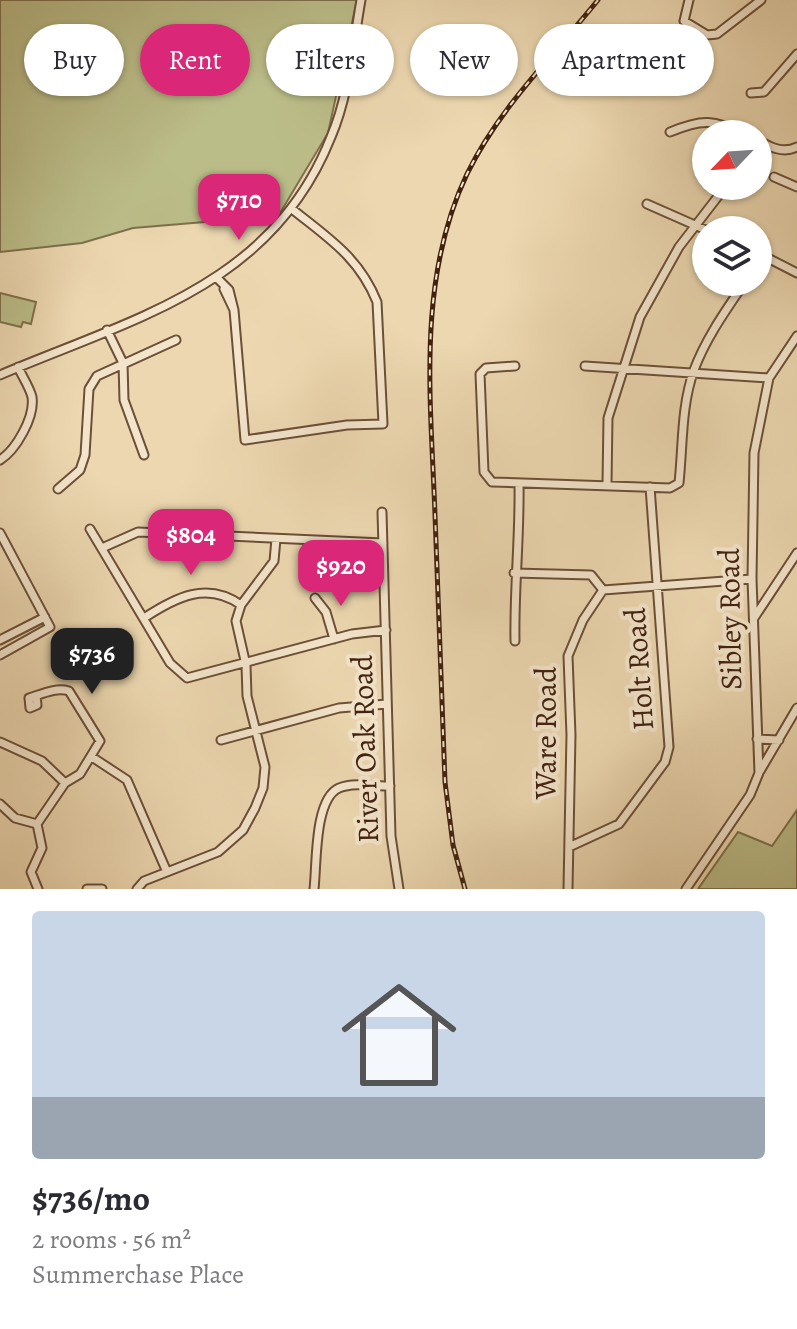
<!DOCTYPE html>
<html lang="en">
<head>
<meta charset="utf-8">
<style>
	:root { --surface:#fff; --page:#f7f7f7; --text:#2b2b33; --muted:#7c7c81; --accent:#db2777 }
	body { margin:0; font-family:Alegreya,serif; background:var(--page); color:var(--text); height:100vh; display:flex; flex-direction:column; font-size:30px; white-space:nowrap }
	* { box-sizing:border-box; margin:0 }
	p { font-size:26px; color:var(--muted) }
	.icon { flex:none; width:44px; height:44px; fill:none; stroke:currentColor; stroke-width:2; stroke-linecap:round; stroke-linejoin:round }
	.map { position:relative; height:889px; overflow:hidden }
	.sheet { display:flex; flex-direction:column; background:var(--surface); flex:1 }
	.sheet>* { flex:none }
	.banner { position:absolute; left:24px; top:24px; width:750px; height:72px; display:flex; gap:16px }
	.needle { width:52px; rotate:245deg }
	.fabs { position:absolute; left:692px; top:120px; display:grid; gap:16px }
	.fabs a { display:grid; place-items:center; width:80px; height:80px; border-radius:50%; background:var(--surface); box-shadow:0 2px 6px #0004; font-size:40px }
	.price { position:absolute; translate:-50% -68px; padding:0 18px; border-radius:16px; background:var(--accent); color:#fff; font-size:26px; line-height:52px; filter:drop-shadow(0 2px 4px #0008) }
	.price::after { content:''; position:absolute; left:50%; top:48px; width:24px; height:18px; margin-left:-12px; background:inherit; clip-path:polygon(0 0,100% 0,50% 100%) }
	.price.current { background:#222; color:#fff }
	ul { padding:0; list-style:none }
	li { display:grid; align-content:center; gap:16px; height:424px; padding:0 32px }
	li span { display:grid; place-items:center; height:248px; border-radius:8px; color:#555 }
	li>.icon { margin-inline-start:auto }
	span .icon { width:144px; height:144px; fill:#fffc; stroke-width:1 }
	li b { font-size:34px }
	.pill { padding:0 28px; border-radius:36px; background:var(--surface); box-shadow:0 2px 6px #0004; font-size:28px; line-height:72px }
	.pill.current { background:var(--accent); color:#fff }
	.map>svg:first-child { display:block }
	.green { fill:#bbbd89; stroke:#7e704c; stroke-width:2 }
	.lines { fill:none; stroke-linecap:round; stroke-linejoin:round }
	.minor-casing { stroke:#6c4f37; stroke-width:11 }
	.minor { stroke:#f3e5cc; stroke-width:7 }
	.rail-casing { stroke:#41220f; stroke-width:5 }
	.rail { stroke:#f3e5cc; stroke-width:2; stroke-dasharray:6; stroke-linecap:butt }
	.labels { text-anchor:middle; stroke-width:8; stroke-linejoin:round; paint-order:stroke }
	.street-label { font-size:30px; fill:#41220f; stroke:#f3e5cc }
</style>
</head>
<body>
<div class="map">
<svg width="797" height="889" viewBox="0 0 797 889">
	<rect width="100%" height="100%" fill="#ecd7b0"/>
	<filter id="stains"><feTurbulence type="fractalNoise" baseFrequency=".0025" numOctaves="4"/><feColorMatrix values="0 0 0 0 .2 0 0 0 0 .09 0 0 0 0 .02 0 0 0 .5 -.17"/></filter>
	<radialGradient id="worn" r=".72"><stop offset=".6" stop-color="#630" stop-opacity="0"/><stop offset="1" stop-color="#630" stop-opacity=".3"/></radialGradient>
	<!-- green -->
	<path class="green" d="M0 0H357L328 133 274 223 229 220 133 228 82 243 0 252Z
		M0 293 36 302 31 324 23 322 21 327 0 322Z
		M797 810V889H698L738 832 772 846Z"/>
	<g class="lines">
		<!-- minor casing -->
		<g class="minor-casing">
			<path id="minor" d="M689 0 684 21 707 35 717 34 761 0
				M751 93 764 92 797 54
				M670 132C704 118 712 120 745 134
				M758 140C770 147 783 154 797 147
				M774 177 797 187
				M647 204 706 230
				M758 253 797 273
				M217 278 229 290 234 310 224 289
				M234 310 245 440 347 425 383 424 377 302C359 257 328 238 292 209
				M107 330 123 363 124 400 144 455
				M515 366 486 368 480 374 484 472 492 482 670 488 679 483C683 446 681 406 694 370 706 338 726 310 745 282
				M585 366 769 378
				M0 375C134 318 272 286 331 137 349 95 353 45 361 0
				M0 460C16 450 35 417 32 397 30 388 22 376 18 367
				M607 484 608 418 640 317 679 247 726 186
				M58 489 80 470 85 455 89 389 97 376 176 340
				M382 512 391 836 399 889
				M90 529 170 663 187 678 352 634 386 630
				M0 533 50 627 0 655
				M102 548 138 532 383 543
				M514 573 591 575 603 590
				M315 598 326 612 334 639
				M144 618C176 597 207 581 241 605
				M754 618 797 553
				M0 640 45 617
				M515 641C514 588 520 537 519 484
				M36 696 37 705 30 708 29 698C42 694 56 687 69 691L100 741 80 774 65 783 37 824
				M757 739 779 740
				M221 740 339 708 387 704
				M0 742 42 761 65 783
				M92 757 127 780 167 872
				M760 771 797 708
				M0 804 15 818 37 824 42 848 31 872 38 889
				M569 847 619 824 665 762 669 747 650 487
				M87 889H102
				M137 889 144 881 218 852 243 830 255 808 263 788 265 767 247 696 246 665 236 621 241 605 274 561 276 539
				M314 889C317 864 314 799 339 788 354 782 375 786 390 786
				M568 889 571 735 568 656 583 620 603 590 752 579
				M686 889 750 795 759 773 752 579 754 453 769 378 797 336"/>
		</g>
		<!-- minor -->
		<use href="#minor" class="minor"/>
		<!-- rail casing -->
		<g class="rail-casing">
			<path id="rail" d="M465 889 453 845 445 782C441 693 439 604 435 515 431 401 416 281 467 174 499 108 552 57 598 0"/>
		</g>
		<!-- rail -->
		<use href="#rail" class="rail"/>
	</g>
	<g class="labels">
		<!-- street labels -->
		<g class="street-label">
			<text transform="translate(730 619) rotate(-91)" y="10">Sibley Road</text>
			<text transform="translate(639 669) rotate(-94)" y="10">Holt Road</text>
			<text transform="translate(546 733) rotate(-90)" y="10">Ware Road</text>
			<text transform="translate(365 749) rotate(-92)" y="10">River Oak Road</text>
		</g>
	</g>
	<rect width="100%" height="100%" filter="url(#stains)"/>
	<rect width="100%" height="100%" fill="url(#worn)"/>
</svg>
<div class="fabs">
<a><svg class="needle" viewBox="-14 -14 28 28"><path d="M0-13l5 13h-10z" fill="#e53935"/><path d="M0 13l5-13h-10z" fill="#7c7c81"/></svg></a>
<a><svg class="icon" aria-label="layers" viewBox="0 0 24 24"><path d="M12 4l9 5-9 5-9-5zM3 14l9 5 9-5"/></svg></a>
</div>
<b class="price" style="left:239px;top:242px">$710</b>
<b class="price" style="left:191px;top:577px">$804</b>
<b class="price" style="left:341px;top:608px">$920</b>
<b class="price current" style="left:92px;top:696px">$736</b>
<div class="banner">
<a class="pill">Buy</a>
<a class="pill current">Rent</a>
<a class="pill">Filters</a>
<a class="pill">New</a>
<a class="pill">Apartment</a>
</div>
</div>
<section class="sheet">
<ul>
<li><span style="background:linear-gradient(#c9d6e8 75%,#9aa5b1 0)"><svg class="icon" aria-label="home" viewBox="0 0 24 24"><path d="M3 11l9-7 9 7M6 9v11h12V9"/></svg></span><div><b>$736/mo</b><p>2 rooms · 56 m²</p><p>Summerchase Place</p></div></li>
</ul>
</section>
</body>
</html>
